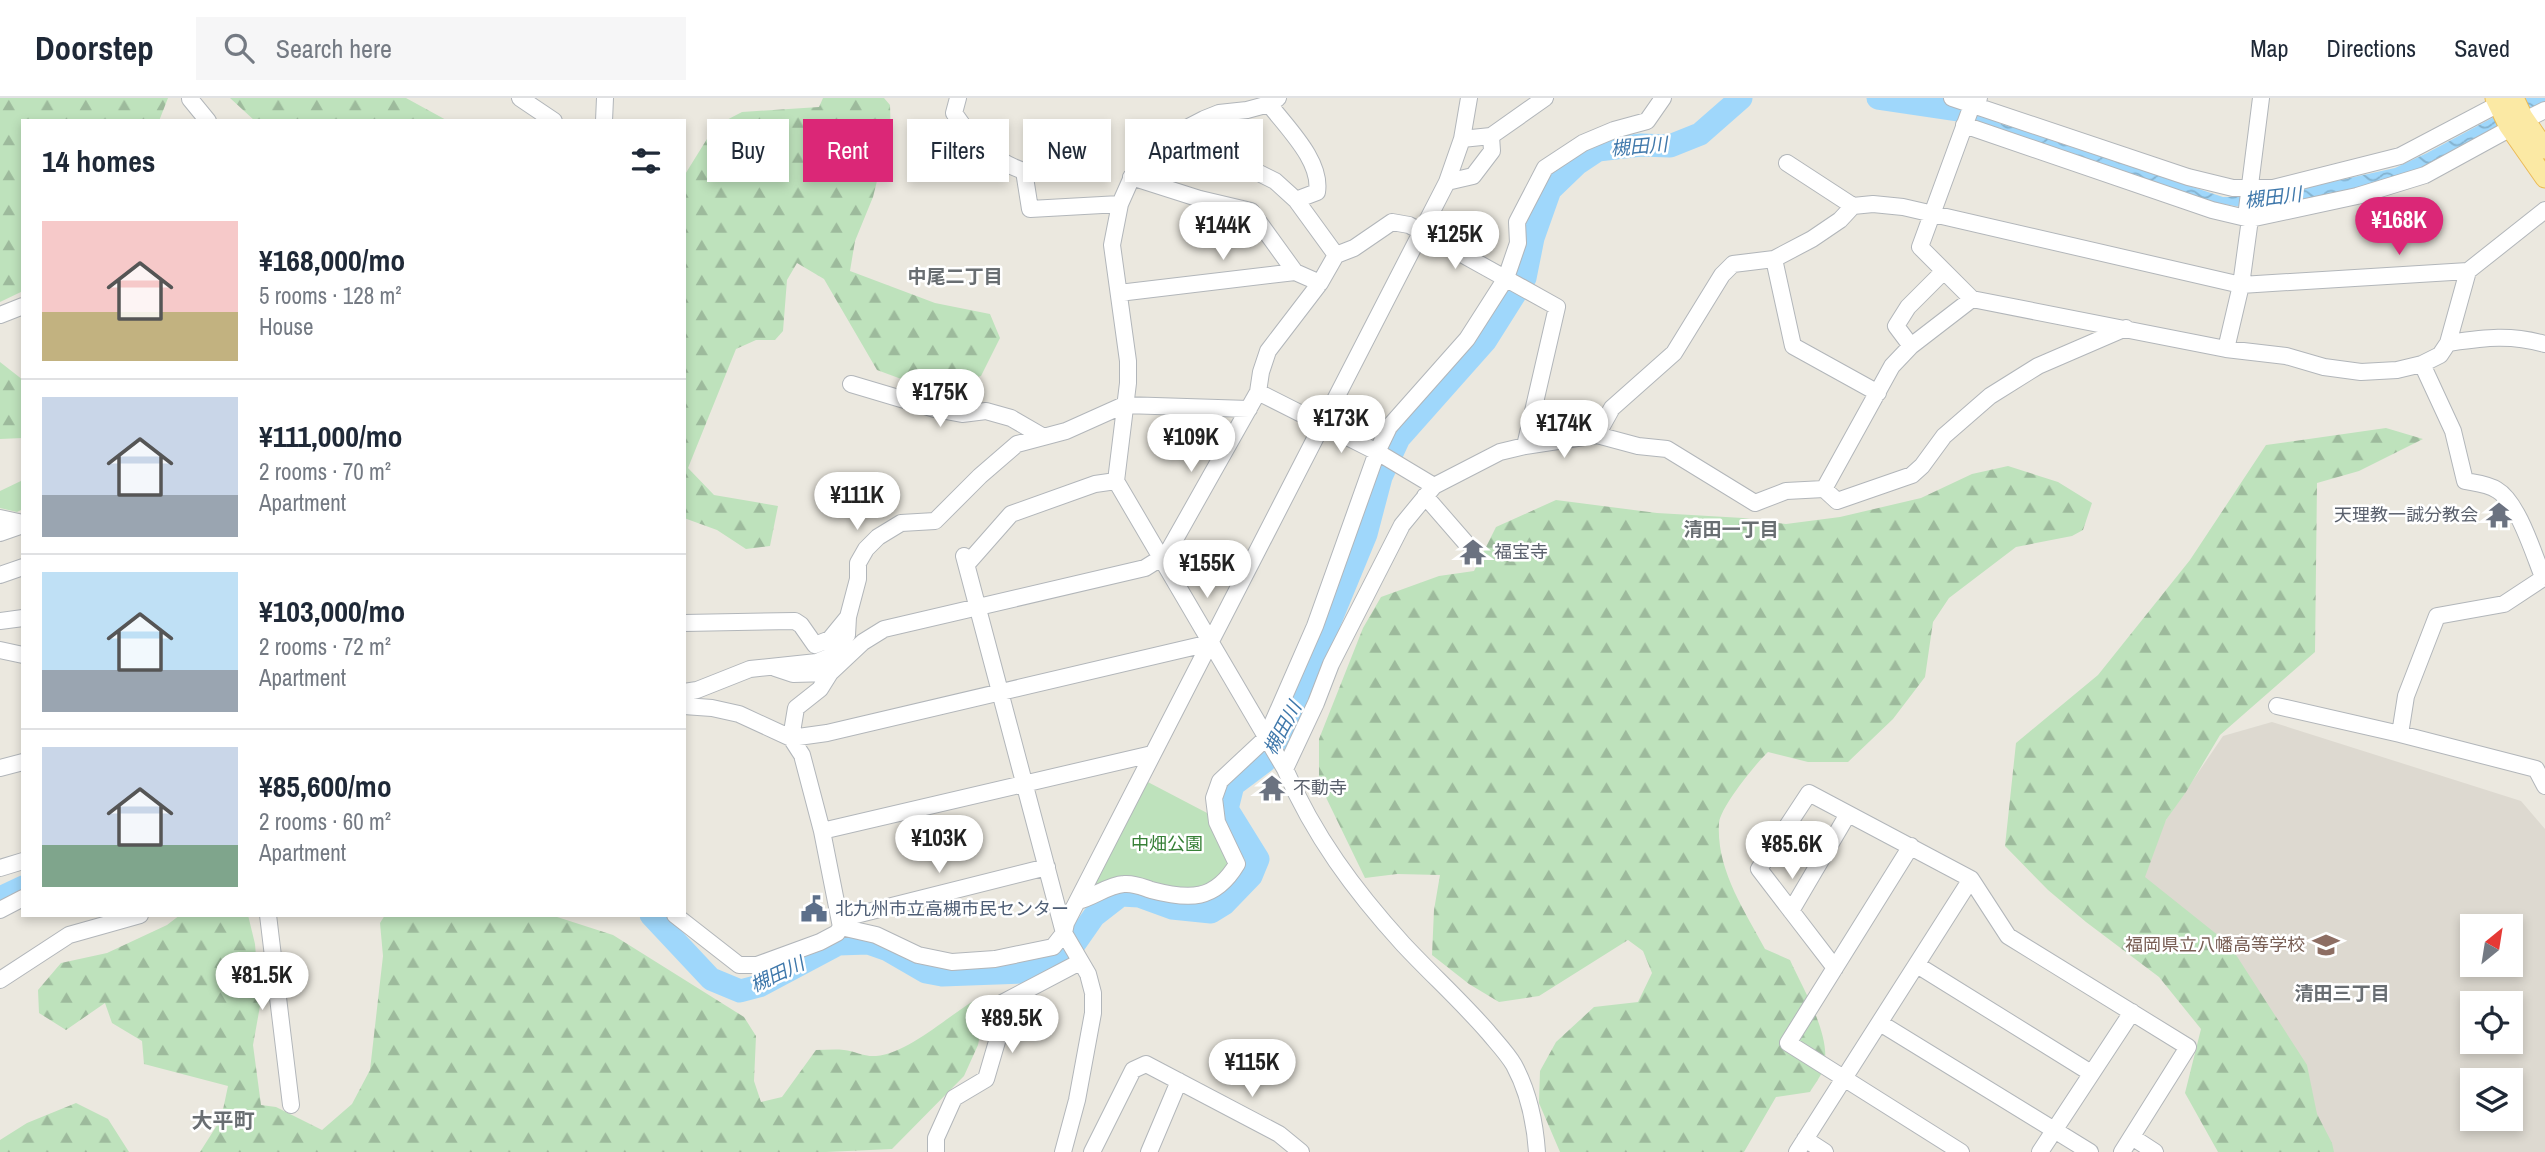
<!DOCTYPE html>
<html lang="en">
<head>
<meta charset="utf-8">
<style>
	:root { --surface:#fff; --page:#f6f6f7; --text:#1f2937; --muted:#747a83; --line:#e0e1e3; --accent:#db2777 }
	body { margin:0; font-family:"Archivo Narrow","Noto Sans JP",sans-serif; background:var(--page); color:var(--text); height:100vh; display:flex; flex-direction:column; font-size:26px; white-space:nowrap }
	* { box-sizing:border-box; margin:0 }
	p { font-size:23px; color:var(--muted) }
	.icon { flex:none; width:38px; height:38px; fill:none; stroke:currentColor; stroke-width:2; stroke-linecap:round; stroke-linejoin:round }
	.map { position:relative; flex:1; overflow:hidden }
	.sheet { position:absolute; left:21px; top:21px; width:665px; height:798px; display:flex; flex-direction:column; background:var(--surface); border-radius:0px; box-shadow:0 4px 10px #0003 }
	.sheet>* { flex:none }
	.guide { position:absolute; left:707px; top:21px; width:665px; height:63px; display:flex; gap:14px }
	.needle { width:46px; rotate:30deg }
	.controls { position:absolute; left:2460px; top:816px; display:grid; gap:14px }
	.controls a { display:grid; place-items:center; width:63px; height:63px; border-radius:0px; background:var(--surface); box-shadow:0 4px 10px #0003; font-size:35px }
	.price { position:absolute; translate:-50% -60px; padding:0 16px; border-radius:24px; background:#fff; color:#222; font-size:23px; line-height:46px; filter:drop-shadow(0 2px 4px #0008) }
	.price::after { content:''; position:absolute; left:50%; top:42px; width:21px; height:16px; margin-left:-10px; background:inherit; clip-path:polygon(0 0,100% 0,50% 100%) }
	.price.on { background:var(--accent); color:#fff }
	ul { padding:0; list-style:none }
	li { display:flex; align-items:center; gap:21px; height:175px; padding:0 21px }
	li+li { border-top:2px solid var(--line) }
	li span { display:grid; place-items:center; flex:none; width:196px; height:140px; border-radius:0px; color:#555 }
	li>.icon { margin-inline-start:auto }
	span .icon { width:84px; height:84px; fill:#fffc; stroke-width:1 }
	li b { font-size:30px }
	h2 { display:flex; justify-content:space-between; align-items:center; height:84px; padding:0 21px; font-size:30px }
	.pill { padding:0 24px; border-radius:0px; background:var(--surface); box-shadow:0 4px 10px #0003; font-size:24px; line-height:63px }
	.pill.on { background:var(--accent); color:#fff }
	header { display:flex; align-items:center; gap:42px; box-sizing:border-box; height:98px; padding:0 35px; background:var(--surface); border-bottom:2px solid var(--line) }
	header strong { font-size:33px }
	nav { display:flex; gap:38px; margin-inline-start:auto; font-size:24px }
	.search { width:490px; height:63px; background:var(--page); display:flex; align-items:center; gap:18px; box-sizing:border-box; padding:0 24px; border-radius:0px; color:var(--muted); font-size:26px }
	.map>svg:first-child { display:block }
	.education { fill:#ddd9d0; fill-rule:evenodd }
	.forest { fill:url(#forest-firs) }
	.park { fill:#bee2bc }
	.water { fill:url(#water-waves) }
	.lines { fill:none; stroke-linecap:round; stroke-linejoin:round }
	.river { stroke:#9fd7fb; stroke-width:23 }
	.minor-casing { stroke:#b2b6ba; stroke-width:18 }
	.major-casing { stroke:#ebbb58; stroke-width:21 }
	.minor { stroke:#fff; stroke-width:16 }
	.major { stroke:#fbe9a4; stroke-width:19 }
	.labels { text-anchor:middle; stroke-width:5; stroke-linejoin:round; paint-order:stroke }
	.worship-label { font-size:18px; fill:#5b616d; stroke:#fff; text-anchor:start }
	.park-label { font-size:18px; fill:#378037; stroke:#fff }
	.service-label { font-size:18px; fill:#4e5e75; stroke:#fff; text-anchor:start }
	.education-label { font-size:18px; fill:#785e54; stroke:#fff; text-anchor:end }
	.water-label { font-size:19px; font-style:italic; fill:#3f78ab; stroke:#fff }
	.neighbourhood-label { font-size:19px; font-weight:bold; fill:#696e72; stroke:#fff }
	.quarter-label { font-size:21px; font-weight:bold; fill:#696e72; stroke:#fff }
</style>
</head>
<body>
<header>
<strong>Doorstep</strong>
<div class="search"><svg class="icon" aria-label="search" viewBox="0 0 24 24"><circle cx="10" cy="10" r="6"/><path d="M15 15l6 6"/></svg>Search here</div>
<nav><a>Map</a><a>Directions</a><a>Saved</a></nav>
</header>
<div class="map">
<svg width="2545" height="1054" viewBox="0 0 2545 1054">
	<defs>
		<pattern id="forest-firs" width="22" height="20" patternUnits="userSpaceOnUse" patternTransform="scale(1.75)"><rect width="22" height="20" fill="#bee2bc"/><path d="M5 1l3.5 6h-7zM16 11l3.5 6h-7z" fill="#9dba9c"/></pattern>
		<pattern id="water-waves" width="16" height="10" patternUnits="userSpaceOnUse" patternTransform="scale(1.75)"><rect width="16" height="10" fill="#9fd7fb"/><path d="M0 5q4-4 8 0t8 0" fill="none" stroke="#84b2cf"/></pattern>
	</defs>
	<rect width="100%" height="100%" fill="#ebe8df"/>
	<!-- education -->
	<path class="education" d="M2272 624 2521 703 2545 731V1054H2311L2147 812 2143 756 2223 638ZM2473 828H2511V866H2473ZM2473 905H2511V943H2473ZM2473 982H2511V1020H2473Z"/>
	<!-- forest -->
	<path class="forest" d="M0 0H168L159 23H23V193L0 204Z
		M230 0H406L448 23H255Z
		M823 0H884L890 7 891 41 880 71 873 99 855 143 850 173 935 205 990 216 1000 240 981 278 947 288 904 282 877 272 824 181 797 165 787 182 783 233 775 242H756L736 251 688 370 714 397 778 408 770 448 746 451 717 432 684 420V78L715 28 742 14 819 9Z
		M0 264 23 282V340L0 341Z
		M2386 330 2423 341 2359 373 2317 385 2315 554 2220 637 2186 694 2166 722 2145 779 2229 846 2307 967 2317 1016 2332 1045 2334 1054H2218L2185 995 2201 931 2159 879 2086 824 2048 792 2005 748 2016 645 2098 577 2190 462 2266 347Z
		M2008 368 2058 384 2092 405 2083 432 2072 438 2016 449 1949 500 1933 524 1925 579 1893 621 1848 664H1808L1768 654C1756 665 1720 710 1719 725 1716 771 1744 812 1765 851L1790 862C1803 891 1832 938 1824 970 1821 978 1814 987 1810 994L1776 999 1744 1054H1560L1539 1005 1540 973 1556 944 1594 909 1638 904 1652 875 1643 853 1628 842 1539 898 1499 904 1469 886 1432 857 1434 812 1440 777 1397 776 1365 780 1319 685V641L1363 530 1381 499 1439 478 1474 473 1496 429 1556 402 1657 415 1743 420 1786 426 1840 419 1921 400 1972 376Z
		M180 817H248L255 846 260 908 253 947 261 1007 276 1009 322 1032 352 1006 370 972 383 858 380 825 385 817H551L613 837 744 919 756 938 754 983 761 1004 782 999 816 952C825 952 835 951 844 952 854 953 865 959 876 958 907 956 948 918 975 902L984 916 978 947 964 978 892 1051 826 1054H200L221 1021 228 988 144 966 142 943 112 925 105 905 66 932 39 915 38 892 61 865 107 855 167 827Z
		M76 1005 108 1021 129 1054H0V1042L27 1025Z"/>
	<!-- park -->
	<path class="park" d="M23 382V411L17 414 0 410V393Z
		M1144 682 1209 716 1231 764 1227 775 1201 793 1088 792Z"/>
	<!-- water -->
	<path class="water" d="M2523 0H2545V5L2412 77 2353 93 2276 109H2241L2212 104 1975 25 1974 20 2006 27 2223 99H2256L2281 95 2395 70 2427 55 2507 12Z"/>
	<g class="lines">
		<!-- river -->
		<path class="river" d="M1878 0 1959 12 1989 27
			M0 800 23 789
			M651 817 711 881 740 893 759 888 838 846 868 845 888 852 926 874 942 877 1023 874 1064 861 1094 818 1121 797 1139 798 1172 810 1211 814 1224 806 1251 778 1258 761 1227 711 1233 687 1265 663 1293 613 1366 436 1381 379 1399 340 1486 242 1525 180 1533 140 1550 92 1577 66 1598 52 1641 47 1670 48 1700 36 1741 0"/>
		<!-- minor casing -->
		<g class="minor-casing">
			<path id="minor" d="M520 0 554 23
				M958 0 954 15C972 42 993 63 1024 73L1030 111 1120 106
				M1278 0 1269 6 1247 12 1219 15 1204 21 1144 52 1120 106 1112 147 1128 263V285L1116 383 1285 671C1314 738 1354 792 1403 846 1431 876 1461 903 1488 934 1497 945 1507 955 1514 967 1528 993 1535 1025 1537 1054
				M1952 0 2188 79 2233 90H2273L2400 58 2497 7
				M1979 0 1972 7 1920 149 1972 201 2226 251 2286 258 2324 269 2361 274 2397 272 2422 266 2440 257 2448 245 2468 173
				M190 1 208 23
				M2525 22 2545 12
				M604 23 605 0
				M1964 27 2212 112 2250 121 2357 98 2425 77 2511 30
				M1462 41 1491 38 1545 0
				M1159 42 1176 46 1207 59 1243 67 1275 83 1296 102 1317 94C1322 63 1287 30 1269 6
				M1787 65 1853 108
				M1131 79 1200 101 1251 113 1295 174
				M1447 84 1473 78 1492 53 1491 38
				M1296 102 1336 157
				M1774 161 1793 248 1878 295
				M1119 195 1295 174 1320 185
				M0 217 23 208
				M2448 245C2484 240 2509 236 2545 246
				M1911 248 1896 228 1908 209 1944 173
				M2226 251 2241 187 2250 121 2247 111 2261 0
				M2422 266 2453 333 2465 383C2475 385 2488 386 2497 392 2518 404 2534 457 2543 479
				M851 286 935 311 962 316 986 313 1011 320 1042 338
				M1258 294 1379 355 1434 388
				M1597 337 1612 310 1674 255 1722 177 1733 166 1774 161 1812 141 1840 122 1853 108 1873 106 1903 109 2241 187 2468 173 2545 112
				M1824 391 1892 268 1911 248 1972 201
				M1425 398 1465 444
				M0 420 23 425
				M0 435 23 427
				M967 466 1011 416 1095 386 1116 383
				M0 477 23 469
				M2545 479 2504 506 2437 518 2406 598 2400 636 2536 671 2545 688
				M0 523 23 520
				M684 525 795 523 801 527 815 547 830 541 848 519
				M0 552 23 557
				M775 570 793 576 830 575 863 544 884 531 1145 470 1161 460 1169 452 1258 294 1261 274 1268 253 1320 185 1336 157 1354 150 1392 124 1409 127 1422 134 1557 209 1525 348
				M830 575 820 591 796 610 791 640 802 657 822 733 841 829
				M684 594 697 592 750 571 817 564 829 559 847 537 848 519 858 481V465L866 451 878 439 901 425 935 423 980 378 1017 346 1066 333 1124 307 1249 311
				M684 608 712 610 739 616 791 640 827 635 1210 545
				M2277 608 2400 636
				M0 670 23 664
				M1285 671 1316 605 1331 566 1402 427 1434 388 1500 354 1525 348 1597 337 1638 348 1667 351 1755 405 1786 393 1824 391 1837 403 1912 377 1922 368 1944 338 1990 298 2038 268 2126 230
				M822 733 1152 656
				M1911 748 1788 945 1961 1054
				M0 770 23 763
				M1078 803C1094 799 1108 787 1124 786 1135 785 1142 789 1151 792 1189 802 1215 803 1237 766L1217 724 1214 700 1220 683 1266 640 1315 528 1377 354 1389 329 1467 241 1506 180 1518 145 1517 124 1545 70 1583 45 1614 32 1647 23 1663 0
				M0 812 23 800
				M1791 813 1848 716
				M268 817 291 1007
				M675 817 739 867H757L820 844 837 835 841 829
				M840 821 1047 769
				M841 829 876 837 918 857 952 864 995 861 1053 849 1064 835 964 458
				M1917 867 2091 975
				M1835 870 1759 771 1809 695 1971 781 2008 838 2188 949 2122 1054
				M0 882 69 837 140 817
				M1880 925 2090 1054
				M2132 1039 2155 1054
				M1805 1041 1825 1054
				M936 1054V1040L954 1000 986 981 998 940 1002 905 1080 864
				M1063 1054 1077 1002 1093 915V895L1088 876 1064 835 1066 825 1447 84 1462 41 1469 0
				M1092 1054 1133 972 1146 966 1279 1036 1301 1054
				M1149 1054 1179 983
				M1797 1054 1971 781
				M2040 1054 2132 914"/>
		</g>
		<!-- major casing -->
		<g class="major-casing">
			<path id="major" d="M2495 0 2508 27 2545 80
				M2514 0 2523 19 2545 51"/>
		</g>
		<!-- minor -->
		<use href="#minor" class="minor"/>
		<!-- major -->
		<use href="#major" class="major"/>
	</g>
	<!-- icons -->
	<defs>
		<g id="temple-bare" transform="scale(2.1)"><path d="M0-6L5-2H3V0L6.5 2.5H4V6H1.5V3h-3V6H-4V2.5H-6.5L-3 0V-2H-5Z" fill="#6b7280" stroke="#fff" stroke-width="2.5" paint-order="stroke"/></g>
		<g id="civic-bare" transform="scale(2.1)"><path d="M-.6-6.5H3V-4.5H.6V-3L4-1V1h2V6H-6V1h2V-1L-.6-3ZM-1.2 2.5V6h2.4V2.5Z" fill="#5c6f8a" stroke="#fff" stroke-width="2.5" paint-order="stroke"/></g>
		<g id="school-bare" transform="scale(2.1)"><path d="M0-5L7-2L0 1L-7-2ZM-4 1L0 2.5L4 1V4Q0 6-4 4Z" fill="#8d6e63" stroke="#fff" stroke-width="2.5" paint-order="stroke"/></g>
	</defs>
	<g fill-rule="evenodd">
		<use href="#temple-bare" x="2499" y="417"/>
		<use href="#temple-bare" x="1473" y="454"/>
		<use href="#temple-bare" x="1272" y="690"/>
		<use href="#civic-bare" x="814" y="811"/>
		<use href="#school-bare" x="2326" y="847"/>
	</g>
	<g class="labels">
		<!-- worship labels -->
		<g class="worship-label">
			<text x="2478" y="423" text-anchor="end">天理教一誠分教会</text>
			<text x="1494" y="460">福宝寺</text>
			<text x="1293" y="696">不動寺</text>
		</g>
		<!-- park labels -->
		<g class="park-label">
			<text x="1167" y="752">中畑公園</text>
		</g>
		<!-- service labels -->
		<g class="service-label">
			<text x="835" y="817">北九州市立高槻市民センター</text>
		</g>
		<!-- education labels -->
		<g class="education-label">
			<text x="2305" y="853">福岡県立八幡高等学校</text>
		</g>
		<!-- water labels -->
		<g class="water-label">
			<text transform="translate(1639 48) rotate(-5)" y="7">槻田川</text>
			<text transform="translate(2273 99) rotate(-7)" y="7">槻田川</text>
			<text transform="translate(1282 630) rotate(-62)" y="7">槻田川</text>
			<text transform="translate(777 876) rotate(-25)" y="7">槻田川</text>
		</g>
		<!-- neighbourhood labels -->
		<g class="neighbourhood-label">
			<text x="955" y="185">中尾二丁目</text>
			<text x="1731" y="438">清田一丁目</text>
			<text x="2342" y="902">清田三丁目</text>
		</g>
		<!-- quarter labels -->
		<g class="quarter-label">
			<text x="223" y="1030">大平町</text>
		</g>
	</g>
</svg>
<div class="controls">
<a><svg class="needle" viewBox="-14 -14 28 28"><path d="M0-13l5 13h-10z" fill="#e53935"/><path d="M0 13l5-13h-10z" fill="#747a83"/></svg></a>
<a><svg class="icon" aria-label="locate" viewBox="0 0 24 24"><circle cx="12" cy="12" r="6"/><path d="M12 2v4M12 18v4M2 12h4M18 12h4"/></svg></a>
<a><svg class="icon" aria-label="layers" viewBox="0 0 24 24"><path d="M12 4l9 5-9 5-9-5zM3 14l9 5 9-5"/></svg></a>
</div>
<b class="price on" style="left:2399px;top:159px">¥168K</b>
<b class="price" style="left:1223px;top:164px">¥144K</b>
<b class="price" style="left:1455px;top:173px">¥125K</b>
<b class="price" style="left:940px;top:331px">¥175K</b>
<b class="price" style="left:1341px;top:357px">¥173K</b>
<b class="price" style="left:1564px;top:362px">¥174K</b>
<b class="price" style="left:1191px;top:376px">¥109K</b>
<b class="price" style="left:857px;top:434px">¥111K</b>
<b class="price" style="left:1207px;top:502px">¥155K</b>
<b class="price" style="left:939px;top:777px">¥103K</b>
<b class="price" style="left:1792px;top:783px">¥85.6K</b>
<b class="price" style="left:262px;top:914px">¥81.5K</b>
<b class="price" style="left:1012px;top:957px">¥89.5K</b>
<b class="price" style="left:1252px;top:1001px">¥115K</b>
<div class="guide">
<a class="pill">Buy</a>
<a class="pill on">Rent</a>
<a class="pill">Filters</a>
<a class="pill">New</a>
<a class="pill">Apartment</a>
</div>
<section class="sheet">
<h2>14 homes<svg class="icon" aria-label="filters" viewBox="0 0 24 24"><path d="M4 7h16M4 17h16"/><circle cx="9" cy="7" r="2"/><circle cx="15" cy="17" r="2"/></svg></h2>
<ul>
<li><span style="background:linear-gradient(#f6c9c9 65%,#c2b280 0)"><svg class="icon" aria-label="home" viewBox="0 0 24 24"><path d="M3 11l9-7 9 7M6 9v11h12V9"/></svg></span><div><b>¥168,000/mo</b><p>5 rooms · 128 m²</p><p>House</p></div></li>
<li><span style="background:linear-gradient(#c9d6e8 70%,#9aa5b1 0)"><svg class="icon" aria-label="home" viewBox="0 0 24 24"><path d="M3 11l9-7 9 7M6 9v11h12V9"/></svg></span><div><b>¥111,000/mo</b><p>2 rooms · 70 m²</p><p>Apartment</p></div></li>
<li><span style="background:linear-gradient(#bfe0f5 70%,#9aa5b1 0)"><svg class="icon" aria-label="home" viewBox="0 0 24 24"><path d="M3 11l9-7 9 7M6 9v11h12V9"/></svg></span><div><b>¥103,000/mo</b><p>2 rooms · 72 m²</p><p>Apartment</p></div></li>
<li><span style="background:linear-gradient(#c9d6e8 70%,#7fa58c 0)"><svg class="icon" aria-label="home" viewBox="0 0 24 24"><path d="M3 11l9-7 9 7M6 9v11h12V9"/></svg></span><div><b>¥85,600/mo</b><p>2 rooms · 60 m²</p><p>Apartment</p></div></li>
</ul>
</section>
</div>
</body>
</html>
